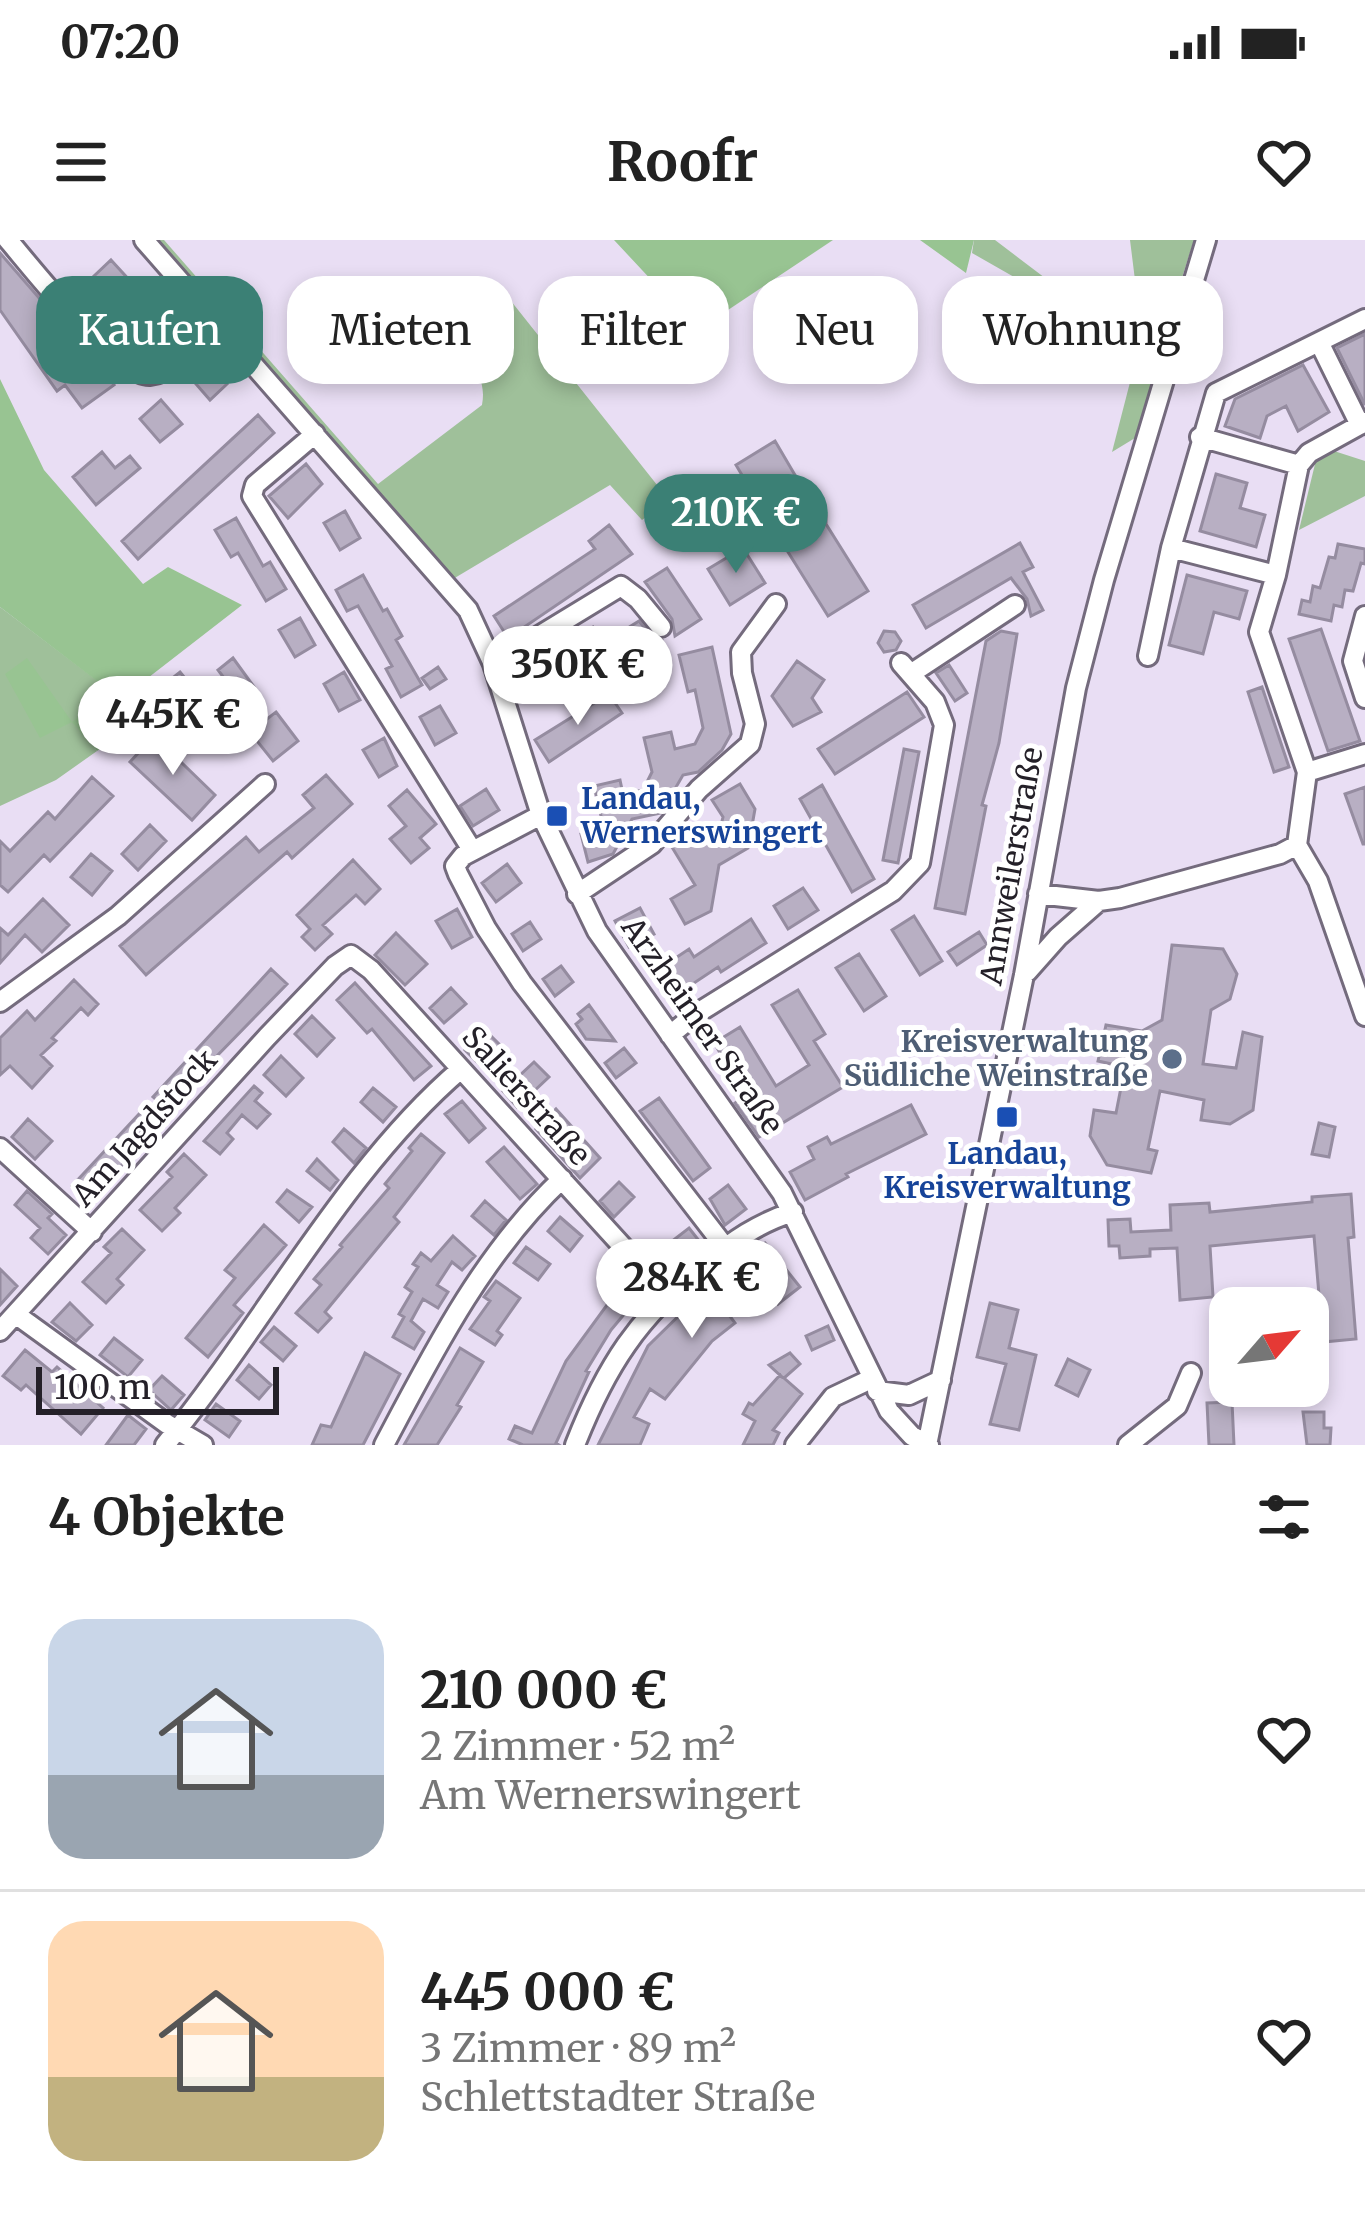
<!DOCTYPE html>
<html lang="de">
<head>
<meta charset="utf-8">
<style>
	:root { --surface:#fff; --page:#f2f2f2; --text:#222; --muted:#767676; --line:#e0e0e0; --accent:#3b8075 }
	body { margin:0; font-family:Merriweather,serif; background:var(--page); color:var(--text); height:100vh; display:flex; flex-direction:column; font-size:45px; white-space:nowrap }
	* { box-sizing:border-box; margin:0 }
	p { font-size:39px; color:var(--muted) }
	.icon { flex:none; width:66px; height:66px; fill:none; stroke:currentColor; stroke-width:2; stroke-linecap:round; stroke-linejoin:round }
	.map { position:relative; height:1205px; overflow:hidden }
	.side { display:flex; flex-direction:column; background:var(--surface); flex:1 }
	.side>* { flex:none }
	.guide { position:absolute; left:36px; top:36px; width:1293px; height:108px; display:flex; gap:24px }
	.needle { width:78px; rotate:62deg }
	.tools { position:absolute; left:1209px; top:1047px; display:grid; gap:24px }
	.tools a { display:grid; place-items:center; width:120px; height:120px; border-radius:24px; background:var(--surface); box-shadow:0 6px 18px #0003; font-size:60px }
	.scale { position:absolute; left:36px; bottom:30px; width:243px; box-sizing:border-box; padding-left:12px; border:6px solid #242028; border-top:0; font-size:33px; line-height:42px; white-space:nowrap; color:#242028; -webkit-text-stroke:9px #fff; paint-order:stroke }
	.price { position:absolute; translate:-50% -102px; padding:0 27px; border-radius:42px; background:#fff; color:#222; font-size:39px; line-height:78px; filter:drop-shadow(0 3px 6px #0008) }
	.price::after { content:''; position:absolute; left:50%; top:72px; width:36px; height:27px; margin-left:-18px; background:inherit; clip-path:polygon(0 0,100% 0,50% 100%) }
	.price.selected { background:var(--accent); color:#fff }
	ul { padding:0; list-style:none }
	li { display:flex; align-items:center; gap:36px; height:300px; padding:0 48px }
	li+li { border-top:3px solid var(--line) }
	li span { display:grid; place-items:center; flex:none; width:336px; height:240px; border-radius:36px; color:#555 }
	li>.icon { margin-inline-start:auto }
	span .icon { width:144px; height:144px; fill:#fffc; stroke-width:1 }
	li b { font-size:51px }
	h2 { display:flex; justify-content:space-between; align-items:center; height:144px; padding:0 48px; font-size:51px }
	.pill { padding:0 42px; border-radius:36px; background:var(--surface); box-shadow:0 6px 18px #0003; font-size:42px; line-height:108px }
	.pill.selected { background:var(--accent); color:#fff }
	.status { display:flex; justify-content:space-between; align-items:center; height:84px; padding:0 60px; background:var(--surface); direction:ltr }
	.status svg { height:33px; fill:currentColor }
	header { display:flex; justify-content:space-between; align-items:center; height:156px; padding:0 48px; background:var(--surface); font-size:54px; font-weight:700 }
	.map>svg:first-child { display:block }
	.green { fill:#9fc09a }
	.forest { fill:#98c492 }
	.building { fill:#b8afc3; stroke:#958ca0; stroke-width:3 }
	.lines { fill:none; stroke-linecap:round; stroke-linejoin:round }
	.minor-casing { stroke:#746b7d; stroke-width:24 }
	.minor { stroke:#fff; stroke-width:18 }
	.transit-dot { fill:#1a4fb4; stroke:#fff; stroke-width:4.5 }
	.service-dot { fill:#5c6f8a; stroke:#fff; stroke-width:4.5 }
	.labels { text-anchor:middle; stroke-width:10; stroke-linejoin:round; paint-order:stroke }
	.transit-label { font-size:30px; font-weight:bold; fill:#164399; stroke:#fff; text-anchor:start }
	.street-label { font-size:30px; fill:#242028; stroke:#fff }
	.service-label { font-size:30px; font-weight:bold; fill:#4e5e75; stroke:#fff; text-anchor:end }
</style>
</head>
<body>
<div class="status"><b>07:20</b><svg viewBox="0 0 49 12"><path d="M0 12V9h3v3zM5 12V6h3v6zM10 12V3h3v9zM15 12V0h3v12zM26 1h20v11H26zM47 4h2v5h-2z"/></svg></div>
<header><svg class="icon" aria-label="menu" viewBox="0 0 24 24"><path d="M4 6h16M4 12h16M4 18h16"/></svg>Roofr<svg class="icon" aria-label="heart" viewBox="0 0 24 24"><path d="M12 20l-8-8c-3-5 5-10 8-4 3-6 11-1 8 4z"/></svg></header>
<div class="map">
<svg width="1365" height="1205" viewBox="0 0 1365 1205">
	<rect width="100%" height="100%" fill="#e9def4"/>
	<!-- green -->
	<path class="green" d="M144 0H164L378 244 482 165C489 127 457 121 458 87L503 51 669 260 642 280 610 245 448 342Z
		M974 0H995L1053 44 1139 72 1130 0H1194L1166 88 1145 82 1141 87 1049 57 972 13Z
		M1127 85 1149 98 1158 125 1135 198 1112 212 1136 119Z
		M1334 211 1365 221V256L1299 290 1316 220Z
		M0 367 111 451 73 482 97 511 56 540 0 566Z"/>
	<!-- forest -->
	<path class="forest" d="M614 0H833L698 90Z
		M921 0H974L966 33 920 0Z
		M0 139 44 230 143 344 168 327 242 365 122 458 137 483 97 511 72 482 40 498 5 434 27 418 72 482 110 451 0 367Z"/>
	<!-- building -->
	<path class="building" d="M0 13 40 59 88 128 97 122 114 145 82 168 65 145 57 151 0 70Z
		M111 20 132 43 115 59 94 36Z
		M148 61 158 73 163 69 172 80 148 101 138 89 133 93 126 80Z
		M1365 94V165L1337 108Z
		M206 121 227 144 210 160 189 136Z
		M1303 125 1329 172 1298 191 1286 166 1267 176 1260 198 1225 186 1235 159Z
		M161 160 182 184 160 202 140 179Z
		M258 175 274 193 138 319 122 301Z
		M775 201 809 259 770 282 736 225Z
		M102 212 115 228 130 216 140 228 96 265 73 237Z
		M306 224 322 244 288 278 269 256Z
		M1216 234 1247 243 1240 268 1265 275 1256 307 1200 291Z
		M708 249 730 284 695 306 673 270Z
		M345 271 360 298 340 310 324 283Z
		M826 277V284L868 351 828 376 783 304Z
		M236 278 263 326 270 322 286 349 266 361 238 313 231 317 215 290Z
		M609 285 632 314 508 398 494 376 595 309 589 301Z
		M1020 303 1033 327 1023 332 1043 370 1031 376 1027 359 1011 338 926 388 913 365Z
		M1338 304 1365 309V324L1361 323 1353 351 1345 350 1342 367 1334 365 1331 381 1299 374 1302 360 1310 362 1313 346 1320 348 1329 317 1335 318Z
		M743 308 765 343 730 365 708 329Z
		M667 328 701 379 675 396 672 379 645 342Z
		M363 335 383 371 387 369 402 396 396 400 422 445 401 457 386 429 392 426 358 366 347 371 336 350Z
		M1187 335 1247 351 1239 379 1214 372 1203 414 1169 405Z
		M300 378 315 405 295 417 279 390Z
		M639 381 651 396 661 400 631 420 615 396Z
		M593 387 606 406 528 458 516 438Z
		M1321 389 1360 501 1328 511 1289 399Z
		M884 391 895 392 901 401 896 410 884 412 878 403Z
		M1001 391 1017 394 999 503 982 565 986 566 965 674 935 668 986 401Z
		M712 407 731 494 722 510 698 532 683 535 661 573 632 579 613 614 588 622 581 594 593 591 601 576 594 546 620 540 623 554 643 550 652 532 644 498 671 492 675 509 695 504 703 488 695 450 688 452 679 415Z
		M233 418 257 451 242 462 218 430Z
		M797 421 824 440 812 458 821 472 793 486 772 456Z
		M949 425 967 453 955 461 936 433Z
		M438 427 446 439 430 449 422 438Z
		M180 432 218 479 194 499 156 451Z
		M344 432 360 460 339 471 324 444Z
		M1262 447 1289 527 1274 532 1248 452Z
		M907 452 924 477 835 534 818 509Z
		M609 454 622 473 549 522 535 500Z
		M440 466 456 493 435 505 420 477Z
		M276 472 298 501 273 521 250 492Z
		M154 496 215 555 192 580 130 522Z
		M384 498 397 526 379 537 363 510Z
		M904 509 919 512 898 623 883 620Z
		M326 535 352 564 292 618 287 612 146 735 120 706 246 597 259 612 314 568 303 555Z
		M92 537 113 556 50 621 44 615 8 652 0 645V601L10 611 48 572 55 579Z
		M740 544 755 569 748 608 719 625 711 671 685 684 671 659 695 645 670 604 694 586 704 602 719 593 723 577 712 560Z
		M822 545 874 639 852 652 800 559Z
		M1365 547V604H1363L1345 554Z
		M486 549 499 570 473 586 460 566Z
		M407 550 436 584 420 598 429 608 411 623 390 599 406 586 389 566Z
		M150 585 166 601 138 630 122 614Z
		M91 614 112 631 92 655 71 637Z
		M353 620 380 649 365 664 356 655 323 685 332 694 315 710 302 697 310 689 297 675Z
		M507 624 521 643 496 662 482 643Z
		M803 648 818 670 788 689 774 666Z
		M43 659 69 685 42 712 25 695 0 723V688L8 695Z
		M640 668 654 694 629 707 615 681Z
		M457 669 472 697 452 708 436 681Z
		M914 676 942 721 920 735 892 690Z
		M751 679 766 703 721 732 718 727 673 757 656 731 689 709 694 717Z
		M530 682 541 699 523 711 512 694Z
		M979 692 987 705 957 725 948 712Z
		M396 693 427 724 405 745 375 715Z
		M1172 705 1223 709 1237 734 1230 759 1211 770 1203 824 1236 828 1243 792 1262 797 1253 870 1230 884 1201 880 1204 860 1160 851 1148 909 1157 911 1151 933 1107 925 1090 896 1094 870 1116 873 1125 827 1098 821 1106 785 1142 791 1162 780Z
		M859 714 886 756 864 771 836 728Z
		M561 726 573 742 555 756 543 739Z
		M271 729 287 744 213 820 215 822 170 872 153 857Z
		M74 740 98 764 88 775 81 768 52 798 56 801 41 815 52 826 32 848 10 826 0 835V798L27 771 35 780Z
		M355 743 431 826 414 840 372 789 367 793 337 760Z
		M451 748 466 764 444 783 430 768Z
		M798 750 825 794 814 801 843 847 759 897 735 863 746 855 714 803 740 787 776 846 809 825 772 765Z
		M589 765 615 801 586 799 576 784 582 779 578 774Z
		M312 776 334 798 317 816 295 794Z
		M485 790 500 805 480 825 465 810Z
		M624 808 636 823 616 838 605 823Z
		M281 816 303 838 286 856 264 835Z
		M534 822 549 837 517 867 503 851Z
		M254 846 262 853 255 861 270 874 257 888 242 875 227 893 233 899 220 914 204 901Z
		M373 848 396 867 383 882 361 862Z
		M659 858 710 928 693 941 640 871Z
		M462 861 485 888 469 902 445 874Z
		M911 865 926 894 846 934 848 937 805 960 790 932 814 919 808 907 827 897 831 904Z
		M556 869 600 918 580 938 536 889Z
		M141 872 156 887 89 962 72 946Z
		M28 879 52 901 35 919 12 897Z
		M1319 883 1335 887 1329 917 1312 914Z
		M344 889 366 908 354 923 333 902Z
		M421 894 444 913 394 977 399 982 325 1072 331 1078 318 1092 296 1073 321 1045 314 1039 342 1007 340 1005 389 948 385 944 412 911 409 908Z
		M504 907 537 944 520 959 487 922Z
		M184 914 206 935 175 968 180 973 162 991 140 970 172 937 167 932Z
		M317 919 338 940 330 950 307 931Z
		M619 942 634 957 614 977 600 961Z
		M728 945 746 969 725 985 710 959Z
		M287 950 312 967 299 982 277 962Z
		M27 951 52 974 48 978 66 995 48 1014 31 998 40 988 15 965Z
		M1351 954 1354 997 1348 998 1356 1099 1323 1102 1314 996 1210 1006 1213 1057 1180 1060 1177 1008 1150 1009V1016L1120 1018 1119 1006H1109L1108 980 1130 979 1131 992 1171 990 1170 965 1209 963 1210 972 1312 962V957Z
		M485 961 506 980 494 995 472 976Z
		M560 977 582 996 570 1011 548 991Z
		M264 985 286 1005 234 1065 243 1073 208 1117 186 1098 235 1038 225 1030Z
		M689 988 700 1002 665 1030 654 1015Z
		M122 989 144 1010 117 1039 123 1045 106 1063 83 1042 111 1013 104 1007Z
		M453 996 475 1016 462 1030 452 1022 437 1045 448 1052 438 1068 423 1059 411 1081 424 1092 414 1109 393 1097 404 1077 399 1074 412 1052 405 1047 418 1027 413 1024 421 1013 431 1021Z
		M765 1003 800 1047 778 1064 763 1043 726 1071 735 1083 712 1101 665 1159 650 1149 634 1177 649 1184 640 1205H598L648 1106 699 1056 702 1060 748 1024 744 1019Z
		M526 1007 550 1024 538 1040 514 1023Z
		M0 1029 17 1046 0 1065Z
		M626 1039 642 1053 611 1090 586 1131 589 1132 556 1203 559 1205H523L509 1199 515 1186 532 1193 566 1121Z
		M496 1041 520 1058 497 1091 502 1095 495 1105 470 1089 490 1061 484 1057Z
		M70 1063 92 1085 76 1101 52 1082Z
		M990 1063 1018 1070 1009 1108 1036 1115 1019 1190 990 1184 1006 1124 977 1117Z
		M828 1086 834 1100 812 1110 806 1096Z
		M274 1087 296 1106 283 1121 261 1102Z
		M114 1098 142 1120 128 1137 100 1115Z
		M460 1108 483 1122 457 1165 461 1167 437 1205H404Z
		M25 1110 52 1132 57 1127 103 1168 81 1194 26 1145 21 1150 3 1136Z
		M365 1113 400 1134 363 1205H312L321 1185 331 1187Z
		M790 1113 800 1124 784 1138 802 1154 773 1190 779 1193 773 1205H743L755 1181 743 1174 749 1163 753 1165 780 1135 783 1138 769 1125Z
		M1068 1119 1090 1130 1078 1156 1056 1145Z
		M249 1125 271 1145 259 1159 237 1140Z
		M162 1136 184 1155 171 1170 149 1150Z
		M1232 1162 1234 1205H1209L1207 1163Z
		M216 1164 240 1181 229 1197 205 1180Z
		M1303 1172H1324V1188H1331L1330 1205H1307Z
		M128 1175 146 1189 134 1205H106Z"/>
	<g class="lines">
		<!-- minor casing -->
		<g class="minor-casing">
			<path id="minor" d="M8 0C32 28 117 137 150 135 176 133 201 102 219 85
				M144 0 468 370 493 424 541 575 597 691 782 953 889 1171 912 1196 929 1205
				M1319 102 1360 185
				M315 194 255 245 252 256 472 610
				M1200 197 1299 225
				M1171 308 1276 335 1259 392 1307 532 1297 605
				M1276 335 1299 225 1309 213 1365 182
				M1365 376 1353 421 1365 458
				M1148 416 1171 308 1216 153 1365 79
				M493 424 621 346 638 359 661 387
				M912 433 1015 365
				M1307 532 1365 514
				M541 575 463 616 455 626 458 634 486 688 522 743 725 1007
				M577 654 652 604 699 549 750 504 755 484 742 433 741 412 776 364
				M1038 654 1099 661 1120 658 1280 614 1297 605 1318 641 1365 776
				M1027 732 1058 697 1099 661
				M0 762 118 676 265 544
				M670 795 696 774 893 651 920 623 944 485 935 462 901 423
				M0 908 92 992
				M18 1076 167 1184 203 1205
				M0 1091 267 797 335 726 351 715 371 730 654 1041 664 1057
				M877 1151 909 1155 941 1140
				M165 1205C263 1086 345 928 461 829
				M384 1205C433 1112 484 1012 562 939
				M575 1205C606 1126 638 1077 704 1024 733 1001 758 983 793 972
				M795 1205 833 1157 871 1139
				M927 1205 1024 735 1076 448 1104 340 1206 0
				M1128 1205 1177 1166 1191 1133"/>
		</g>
		<!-- minor -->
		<use href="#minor" class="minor"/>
	</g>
	<!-- markers -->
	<g class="transit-dot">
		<rect x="545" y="564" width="24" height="24" rx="6"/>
		<rect x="995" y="865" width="24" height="24" rx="6"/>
	</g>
	<circle class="service-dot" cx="1172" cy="819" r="12"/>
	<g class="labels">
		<!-- transit labels -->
		<g class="transit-label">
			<text x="581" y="569">Landau,<tspan x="581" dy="34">Wernerswingert</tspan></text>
			<text x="1007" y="924" text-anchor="middle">Landau,<tspan x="1007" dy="34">Kreisverwaltung</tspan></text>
		</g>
		<!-- street labels -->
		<g class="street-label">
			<text transform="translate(1012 626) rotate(-80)" y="10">Annweilerstraße</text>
			<text transform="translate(702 786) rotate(55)" y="10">Arzheimer Straße</text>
			<text transform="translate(526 856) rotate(48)" y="10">Salierstraße</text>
			<text transform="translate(145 888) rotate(-48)" y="10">Am Jagdstock</text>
		</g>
		<!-- service labels -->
		<g class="service-label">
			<text x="1148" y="812">Kreisverwaltung<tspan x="1148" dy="34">Südliche Weinstraße</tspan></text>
		</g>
	</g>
</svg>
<div class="tools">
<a><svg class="needle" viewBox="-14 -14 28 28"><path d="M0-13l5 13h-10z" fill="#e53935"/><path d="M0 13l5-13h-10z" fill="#767676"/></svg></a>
</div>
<div class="scale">100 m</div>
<b class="price selected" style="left:736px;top:336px">210K €</b>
<b class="price" style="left:578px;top:488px">350K €</b>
<b class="price" style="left:173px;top:538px">445K €</b>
<b class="price" style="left:692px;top:1101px">284K €</b>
<div class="guide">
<a class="pill selected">Kaufen</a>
<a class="pill">Mieten</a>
<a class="pill">Filter</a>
<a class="pill">Neu</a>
<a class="pill">Wohnung</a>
</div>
</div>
<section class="side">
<h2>4 Objekte<svg class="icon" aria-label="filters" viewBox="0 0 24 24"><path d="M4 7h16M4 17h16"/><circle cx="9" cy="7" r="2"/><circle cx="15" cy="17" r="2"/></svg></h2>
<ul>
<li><span style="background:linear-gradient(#c9d6e8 65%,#9aa5b1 0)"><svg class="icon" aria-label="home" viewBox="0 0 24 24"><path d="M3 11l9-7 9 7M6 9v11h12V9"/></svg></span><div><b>210 000 €</b><p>2 Zimmer · 52 m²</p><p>Am Wernerswingert</p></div><svg class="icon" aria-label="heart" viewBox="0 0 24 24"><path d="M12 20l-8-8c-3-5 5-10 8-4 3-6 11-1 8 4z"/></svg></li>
<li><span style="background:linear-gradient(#ffd9b3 65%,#c2b280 0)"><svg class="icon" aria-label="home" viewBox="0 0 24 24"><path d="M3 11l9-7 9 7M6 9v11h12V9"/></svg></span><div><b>445 000 €</b><p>3 Zimmer · 89 m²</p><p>Schlettstadter Straße</p></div><svg class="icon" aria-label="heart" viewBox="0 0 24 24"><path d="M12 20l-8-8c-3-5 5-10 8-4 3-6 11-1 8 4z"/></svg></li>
</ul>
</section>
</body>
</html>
